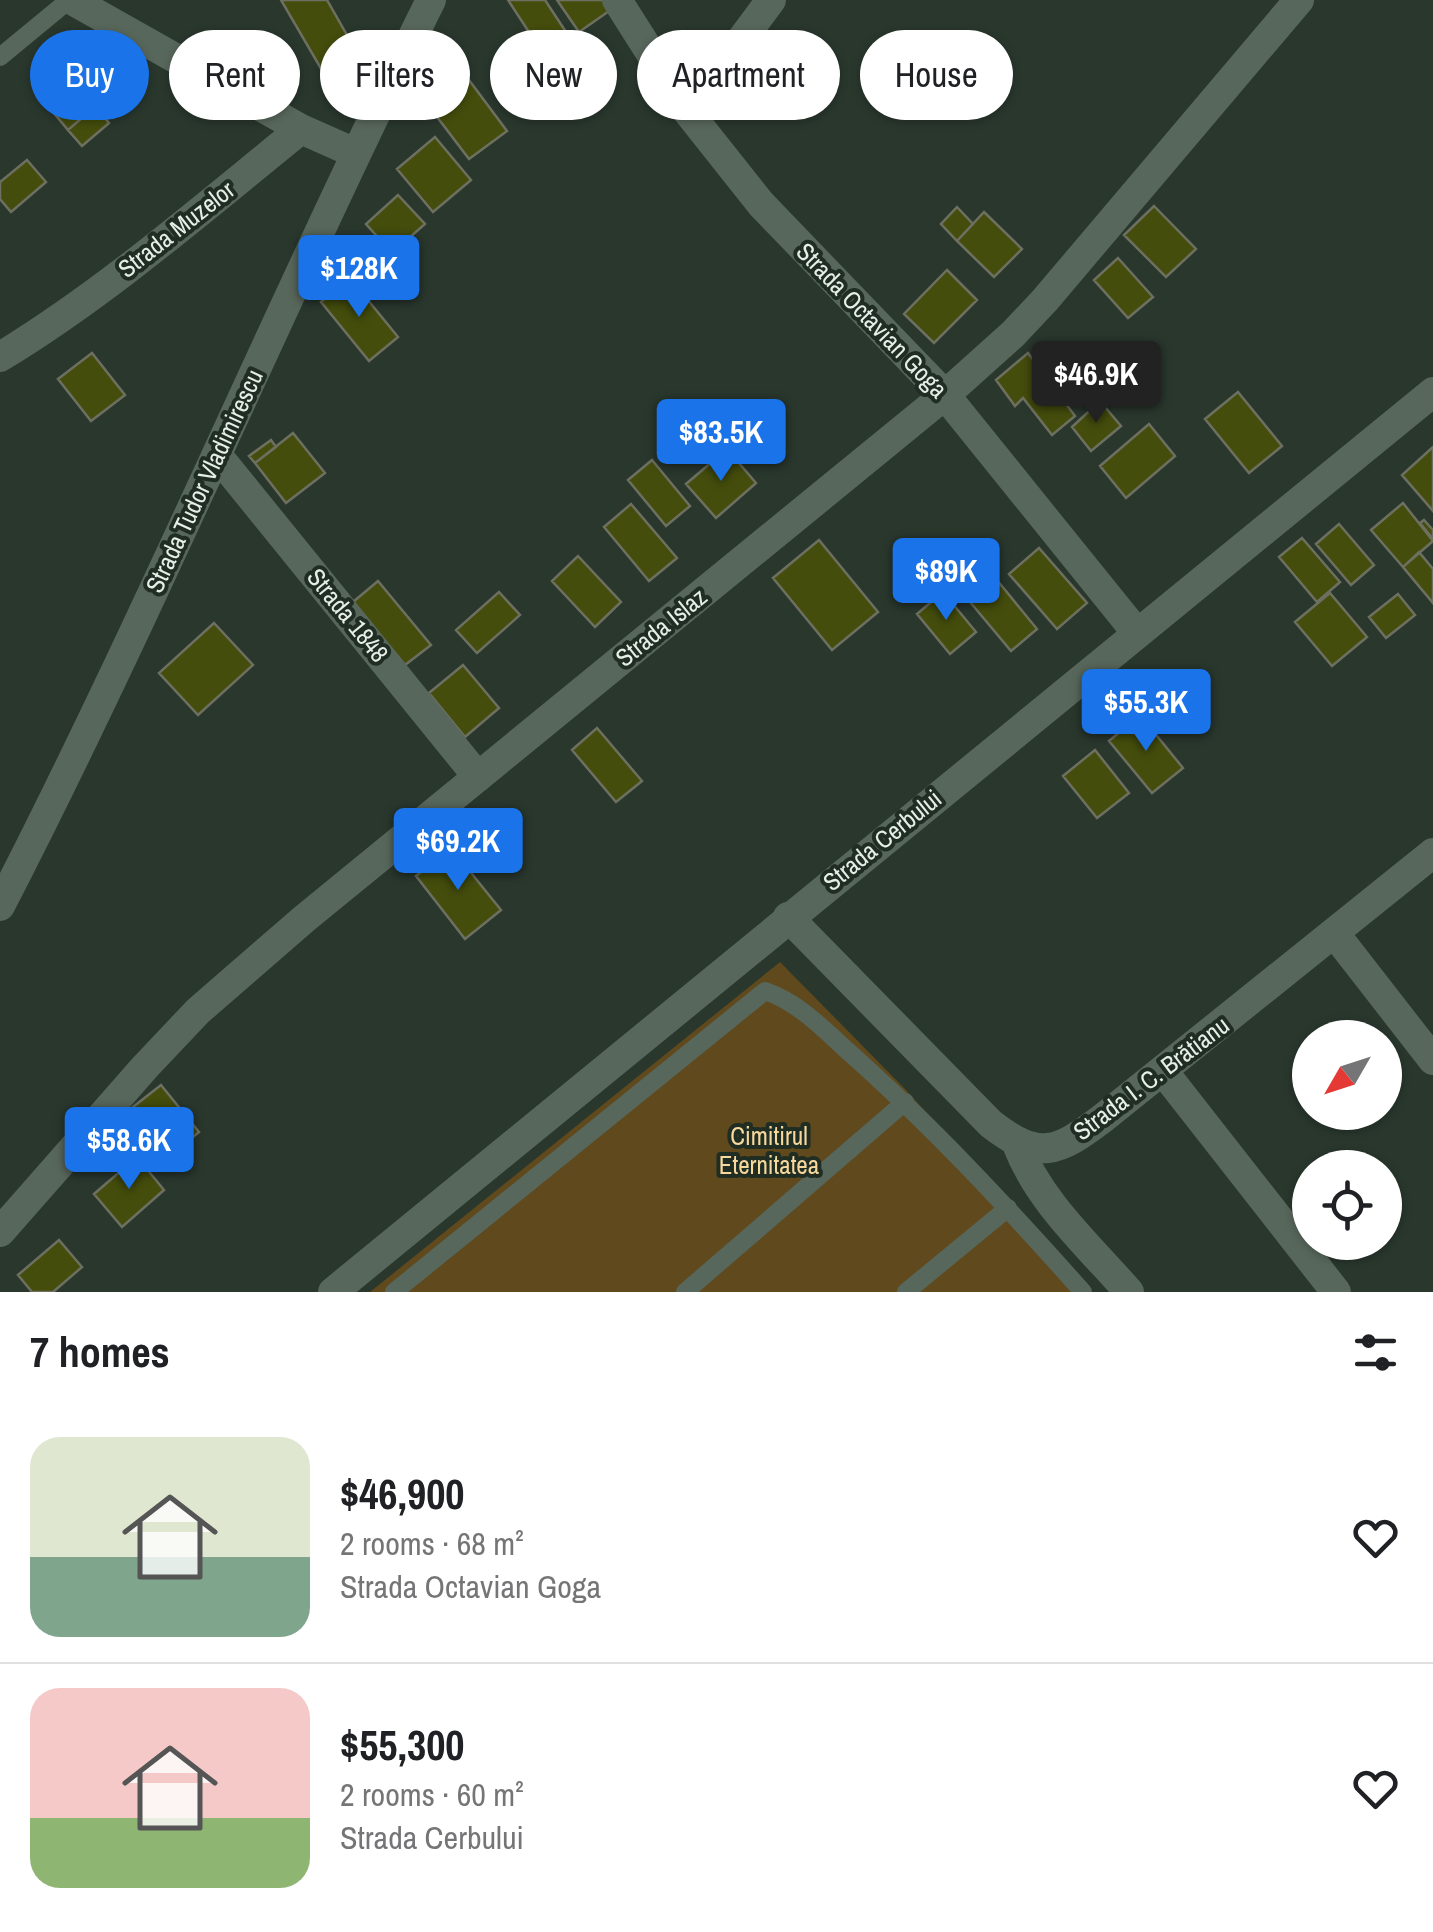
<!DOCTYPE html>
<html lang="en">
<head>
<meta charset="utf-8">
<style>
	:root { --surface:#fff; --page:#f6f6f6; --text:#202124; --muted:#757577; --line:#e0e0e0; --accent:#1a73e8 }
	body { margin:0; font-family:"Archivo Narrow",sans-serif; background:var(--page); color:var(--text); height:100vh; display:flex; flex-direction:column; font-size:38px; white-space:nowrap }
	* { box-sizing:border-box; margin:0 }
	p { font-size:32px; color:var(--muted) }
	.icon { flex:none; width:55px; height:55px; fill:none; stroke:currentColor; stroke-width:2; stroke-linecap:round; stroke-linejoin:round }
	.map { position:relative; height:1292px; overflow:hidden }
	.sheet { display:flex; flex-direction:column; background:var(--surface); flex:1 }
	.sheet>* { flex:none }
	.guide { position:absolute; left:30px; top:30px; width:1375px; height:90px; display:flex; gap:20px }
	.needle { width:65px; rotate:231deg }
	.buttons { position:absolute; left:1292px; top:1020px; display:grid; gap:20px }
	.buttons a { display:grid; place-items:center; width:110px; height:110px; border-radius:50%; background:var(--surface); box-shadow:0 2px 8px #0004; font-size:50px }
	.price { position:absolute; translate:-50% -85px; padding:0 22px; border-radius:10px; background:var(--accent); color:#fff; font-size:32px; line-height:65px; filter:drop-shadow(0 2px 5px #0008) }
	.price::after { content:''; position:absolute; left:50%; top:60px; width:30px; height:22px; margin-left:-15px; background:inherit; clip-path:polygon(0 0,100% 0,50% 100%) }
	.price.active { background:#222; color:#fff }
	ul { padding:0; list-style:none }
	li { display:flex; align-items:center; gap:30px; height:250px; padding:0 30px }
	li+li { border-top:2px solid var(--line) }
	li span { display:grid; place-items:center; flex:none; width:280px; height:200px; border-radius:30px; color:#555 }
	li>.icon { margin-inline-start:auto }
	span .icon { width:120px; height:120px; fill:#fffc; stroke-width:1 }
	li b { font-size:42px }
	h2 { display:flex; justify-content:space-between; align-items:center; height:120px; padding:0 30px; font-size:42px }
	.pill { padding:0 35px; border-radius:45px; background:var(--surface); box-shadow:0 2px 8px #0004; font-size:35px; line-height:90px }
	.pill.active { background:var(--accent); color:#fff }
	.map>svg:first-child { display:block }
	.green { fill:#5f491d }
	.building { fill:#444d0c; stroke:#6d7060; stroke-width:2.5 }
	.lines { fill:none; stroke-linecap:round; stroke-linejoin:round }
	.service { stroke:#58675c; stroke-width:18 }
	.minor { stroke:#58675c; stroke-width:30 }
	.tertiary { stroke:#58675c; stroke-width:30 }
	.labels { text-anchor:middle; stroke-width:8; stroke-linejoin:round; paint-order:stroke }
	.street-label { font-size:25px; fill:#e6eee8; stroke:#202d23 }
	.park-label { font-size:25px; fill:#f7d89e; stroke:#202d23 }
</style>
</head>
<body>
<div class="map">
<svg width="1433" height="1292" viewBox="0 0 1433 1292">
	<rect width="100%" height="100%" fill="#29372d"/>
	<!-- green -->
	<path class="green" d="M780 962 907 1091 1086 1292H370Z"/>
	<!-- building -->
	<path class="building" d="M281 0H327L364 65 330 84Z
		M508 0H545L568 35 542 52Z
		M557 0H606L612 9 579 32Z
		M100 41 130 77 68 130 38 94Z
		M469 80 507 131 469 159 431 109Z
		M95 106 109 123 82 146 68 130Z
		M435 137 471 180 433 212 397 169Z
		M27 160 46 182 11 212 0 199V182Z
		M398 195 425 224 392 253 366 224Z
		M1154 206 1196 249 1166 277 1124 235Z
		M957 207 973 224 957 241 941 224Z
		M984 212 1022 249 994 277 957 241Z
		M1118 258 1153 297 1128 318 1094 280Z
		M947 270 977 300 934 343 904 314Z
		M350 278 398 337 369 361 321 302Z
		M92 353 125 395 91 421 58 379Z
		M1028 353 1075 416 1052 435 1023 398 1015 406 996 380Z
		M1238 392 1282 446 1249 473 1205 419Z
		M1100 401 1121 426 1091 451 1072 427Z
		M1149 424 1175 456 1126 498 1100 466Z
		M293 433 325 473 286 503 255 463Z
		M271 440 276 447 255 463 249 456Z
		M1433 447V511L1402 475Z
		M727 449 756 483 716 518 686 484Z
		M652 460 690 506 666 526 628 480Z
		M1403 503 1433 541 1403 567 1371 530Z
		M631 504 677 558 649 581 604 527Z
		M1424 520 1433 530V539L1420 523Z
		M1339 524 1374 565 1351 585 1316 544Z
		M1302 538 1340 582 1317 602 1279 557Z
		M819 540 878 612 832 650 773 578Z
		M1039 548 1087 603 1057 629 1009 574Z
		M1419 552 1433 569V603L1403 567Z
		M578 556 621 602 595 627 552 581Z
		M987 568 1037 629 1011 651 960 590Z
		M378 581 431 645 405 665 353 602Z
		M499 592 520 615 477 653 456 630Z
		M943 592 976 632 950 654 917 614Z
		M1330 593 1367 637 1332 666 1295 622Z
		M1398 594 1415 615 1386 638 1369 617Z
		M214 623 253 665 198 715 159 673Z
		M463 665 499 708 465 737 429 693Z
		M1140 715 1183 768 1152 793 1109 741Z
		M597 728 642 781 616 802 572 750Z
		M1095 750 1129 793 1097 818 1063 776Z
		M451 848 501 910 465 939 416 876Z
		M161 1085 199 1132 171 1155 133 1107Z
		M137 1157 164 1190 122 1227 94 1194Z
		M59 1240 82 1267 53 1292H32L18 1275Z"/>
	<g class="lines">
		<!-- service -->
		<path class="service" d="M0 57 69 0
			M394 1292 765 991C800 1003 824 1030 851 1054 934 1128 1009 1209 1083 1292
			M685 1292 905 1102
			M906 1292 1008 1208"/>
		<!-- minor -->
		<path class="minor" d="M72 0 301 129
			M617 0 688 112 761 204 945 395 1137 633
			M688 112 771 0
			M0 357C107 292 203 208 301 129L355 153
			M217 455 478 777
			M0 906C153 609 282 299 431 0
			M788 917 991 1124C1039 1161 1057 1153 1103 1118L1433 853
			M1335 934 1433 1060
			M1163 1071 1336 1292
			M1017 1144C1039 1202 1089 1246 1129 1292
			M0 1232 145 1067 198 1011 304 919 945 395 1013 334 1045 300 1299 0"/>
		<!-- tertiary -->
		<path class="tertiary" d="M333 1292 1433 392"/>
	</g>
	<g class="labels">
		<!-- street labels -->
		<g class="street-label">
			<text transform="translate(176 229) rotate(-38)" y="9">Strada Muzelor</text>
			<text transform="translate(872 320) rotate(46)" y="9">Strada Octavian Goga</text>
			<text transform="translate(204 481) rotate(-65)" y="9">Strada Tudor Vladimirescu</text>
			<text transform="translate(348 615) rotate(51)" y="9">Strada 1848</text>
			<text transform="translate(661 627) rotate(-39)" y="9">Strada Islaz</text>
			<text transform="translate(882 840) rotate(-39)" y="9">Strada Cerbului</text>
			<text transform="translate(1151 1078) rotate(-37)" y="9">Strada I. C. Brătianu</text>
		</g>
		<!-- park labels -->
		<g class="park-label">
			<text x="769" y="1145">Cimitirul<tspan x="769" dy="29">Eternitatea</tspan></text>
		</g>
	</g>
</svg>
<div class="buttons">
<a><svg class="needle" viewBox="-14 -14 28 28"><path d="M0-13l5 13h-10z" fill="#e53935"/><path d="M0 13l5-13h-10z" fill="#757577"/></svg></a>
<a><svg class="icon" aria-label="locate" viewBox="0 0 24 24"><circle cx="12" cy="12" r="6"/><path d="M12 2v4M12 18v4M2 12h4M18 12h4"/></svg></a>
</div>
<b class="price" style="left:359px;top:320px">$128K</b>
<b class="price active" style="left:1096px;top:426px">$46.9K</b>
<b class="price" style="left:721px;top:484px">$83.5K</b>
<b class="price" style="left:946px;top:623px">$89K</b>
<b class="price" style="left:1146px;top:754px">$55.3K</b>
<b class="price" style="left:458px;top:893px">$69.2K</b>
<b class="price" style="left:129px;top:1192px">$58.6K</b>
<div class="guide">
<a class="pill active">Buy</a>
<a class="pill">Rent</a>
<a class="pill">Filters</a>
<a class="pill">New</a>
<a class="pill">Apartment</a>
<a class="pill">House</a>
</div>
</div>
<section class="sheet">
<h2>7 homes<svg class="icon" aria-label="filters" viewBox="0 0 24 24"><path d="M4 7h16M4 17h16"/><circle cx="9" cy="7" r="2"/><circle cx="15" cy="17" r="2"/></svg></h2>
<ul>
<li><span style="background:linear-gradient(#dfe7d0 60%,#7fa58c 0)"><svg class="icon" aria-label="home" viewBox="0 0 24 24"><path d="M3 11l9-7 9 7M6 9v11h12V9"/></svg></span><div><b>$46,900</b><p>2 rooms · 68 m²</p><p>Strada Octavian Goga</p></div><svg class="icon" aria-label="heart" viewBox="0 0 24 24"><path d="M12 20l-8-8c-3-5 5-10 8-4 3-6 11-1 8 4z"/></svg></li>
<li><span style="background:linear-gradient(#f6c9c9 65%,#8fb573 0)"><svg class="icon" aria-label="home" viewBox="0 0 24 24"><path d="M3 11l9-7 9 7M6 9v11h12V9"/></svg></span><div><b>$55,300</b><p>2 rooms · 60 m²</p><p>Strada Cerbului</p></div><svg class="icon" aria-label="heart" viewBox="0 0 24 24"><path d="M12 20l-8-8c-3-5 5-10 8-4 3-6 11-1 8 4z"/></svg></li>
</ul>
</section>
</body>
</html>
